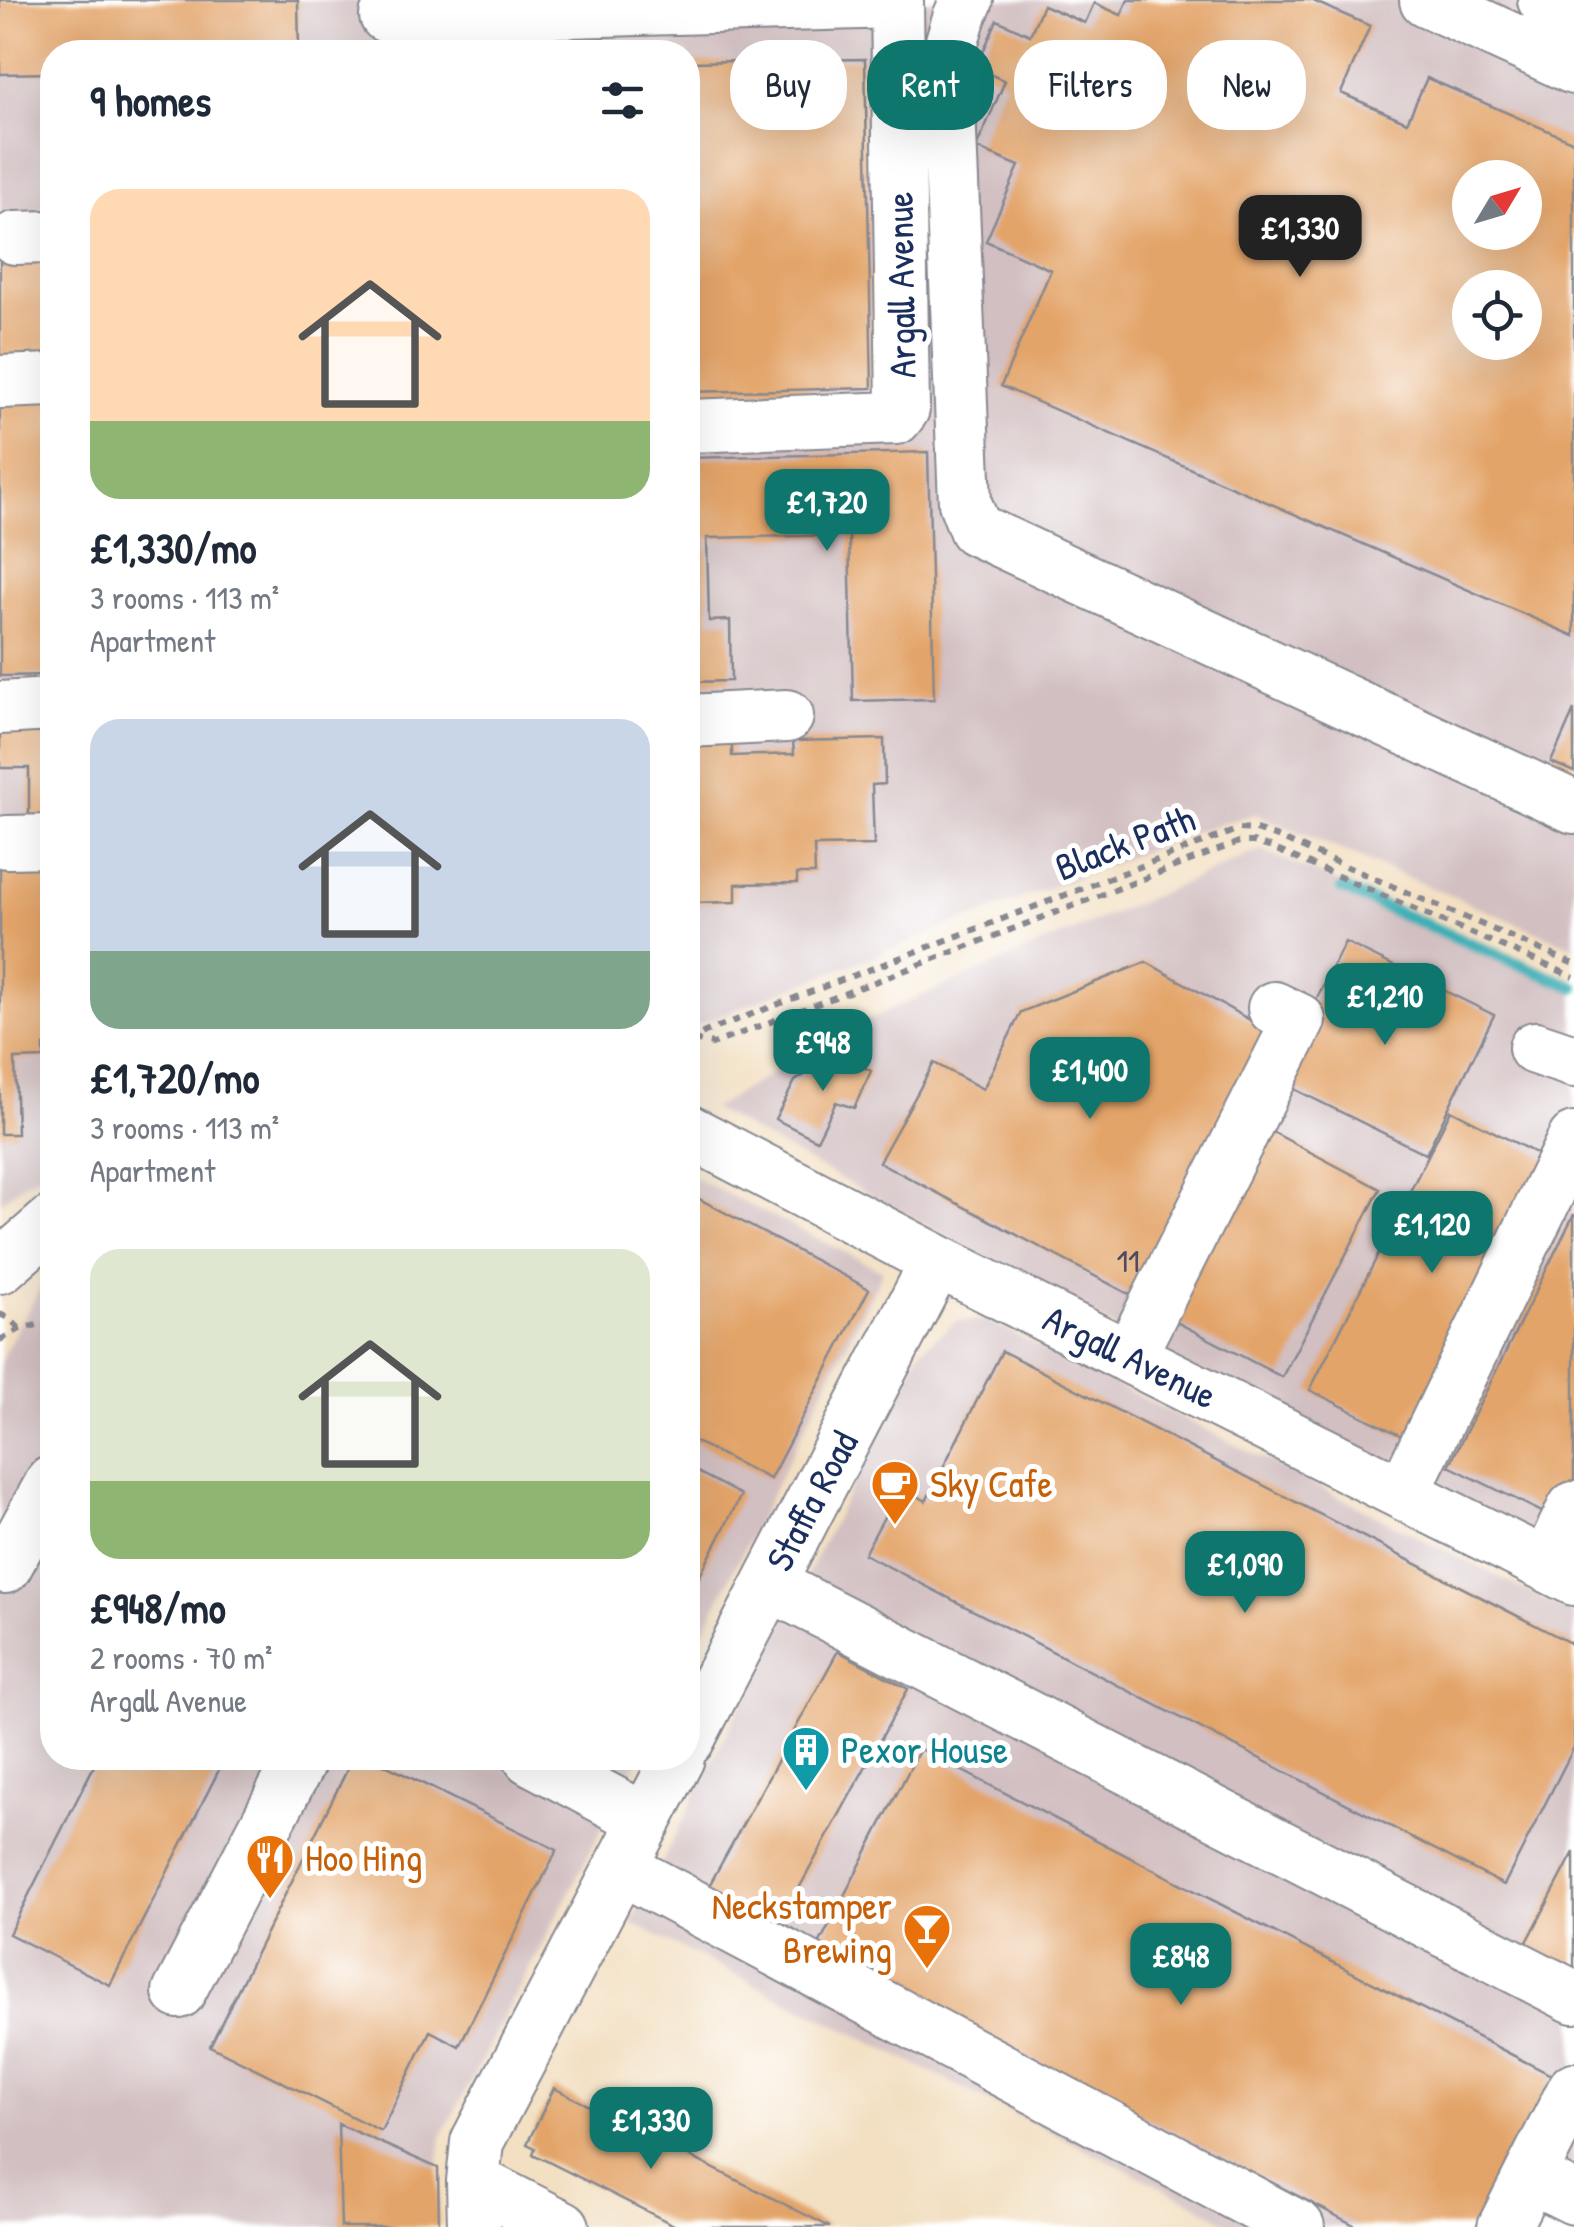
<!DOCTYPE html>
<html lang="en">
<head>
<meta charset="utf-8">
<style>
	:root { --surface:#fff; --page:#f6f6f7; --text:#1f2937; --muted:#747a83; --accent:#0f766e }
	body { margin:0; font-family:"Patrick Hand",sans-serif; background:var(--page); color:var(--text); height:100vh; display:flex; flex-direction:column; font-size:38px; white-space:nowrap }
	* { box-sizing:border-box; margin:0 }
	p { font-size:32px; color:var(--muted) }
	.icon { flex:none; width:55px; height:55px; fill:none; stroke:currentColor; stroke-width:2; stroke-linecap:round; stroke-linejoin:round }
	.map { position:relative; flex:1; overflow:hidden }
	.side { position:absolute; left:40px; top:40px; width:660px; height:1730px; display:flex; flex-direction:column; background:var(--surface); border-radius:40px; box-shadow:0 10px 40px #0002 }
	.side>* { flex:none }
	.banner { position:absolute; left:730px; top:40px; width:692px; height:90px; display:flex; gap:20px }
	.needle { width:65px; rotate:52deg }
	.controls { position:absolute; left:1452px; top:160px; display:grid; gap:20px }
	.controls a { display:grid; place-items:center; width:90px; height:90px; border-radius:50%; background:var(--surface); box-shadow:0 10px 40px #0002; font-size:50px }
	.price { position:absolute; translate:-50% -85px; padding:0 22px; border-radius:20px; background:var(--accent); color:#fff; font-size:32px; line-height:65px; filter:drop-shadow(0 2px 5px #0008) }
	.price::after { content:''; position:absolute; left:50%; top:60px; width:30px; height:22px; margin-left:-15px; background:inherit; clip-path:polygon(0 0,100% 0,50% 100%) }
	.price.current { background:#222; color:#fff }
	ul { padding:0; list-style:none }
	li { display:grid; align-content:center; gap:20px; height:530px; padding:0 50px }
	li span { display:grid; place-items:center; height:310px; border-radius:30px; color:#555 }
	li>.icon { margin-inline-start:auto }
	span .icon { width:180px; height:180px; fill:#fffc; stroke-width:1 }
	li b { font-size:42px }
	h2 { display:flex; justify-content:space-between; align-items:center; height:120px; padding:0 50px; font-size:42px }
	.pill { padding:0 35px; border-radius:40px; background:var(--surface); box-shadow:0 10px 40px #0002; font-size:35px; line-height:90px }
	.pill.current { background:var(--accent); color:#fff }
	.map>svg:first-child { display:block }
	.industrial { fill:#d2bfc1; fill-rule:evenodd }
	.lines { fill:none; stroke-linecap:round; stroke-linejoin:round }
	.stream { stroke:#3caeb5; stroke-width:12 }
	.building { fill:#e3a469; fill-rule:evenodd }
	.minor-casing { stroke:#878890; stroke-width:56 }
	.path { stroke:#878890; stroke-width:6; stroke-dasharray:8 8; stroke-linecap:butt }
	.minor { stroke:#fff; stroke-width:52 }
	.labels { text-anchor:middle; stroke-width:10; stroke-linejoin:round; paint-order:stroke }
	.number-label { font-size:32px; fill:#4d4c61 }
	.street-label { font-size:38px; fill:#1b2f5e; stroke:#fff }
	.food-label { font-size:38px; fill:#c56008; stroke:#fff; text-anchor:start }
	.culture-label { font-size:38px; fill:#0d838f; stroke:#fff; text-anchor:start }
</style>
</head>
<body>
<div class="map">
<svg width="1574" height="2227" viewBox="0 0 1574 2227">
	<rect width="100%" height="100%" fill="#fff"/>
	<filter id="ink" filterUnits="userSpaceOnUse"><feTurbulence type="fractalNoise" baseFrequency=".01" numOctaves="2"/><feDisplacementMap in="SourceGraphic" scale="20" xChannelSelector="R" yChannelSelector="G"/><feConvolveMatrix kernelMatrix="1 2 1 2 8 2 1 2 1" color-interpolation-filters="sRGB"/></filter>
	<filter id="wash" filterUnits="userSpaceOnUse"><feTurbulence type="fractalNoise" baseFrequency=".0048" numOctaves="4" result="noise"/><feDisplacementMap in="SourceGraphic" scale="40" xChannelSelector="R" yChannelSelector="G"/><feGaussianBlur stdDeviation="2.25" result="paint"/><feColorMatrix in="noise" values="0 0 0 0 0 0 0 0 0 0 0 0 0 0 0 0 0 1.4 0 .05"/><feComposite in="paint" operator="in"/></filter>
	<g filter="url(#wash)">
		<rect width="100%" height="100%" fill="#f3e0c3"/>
		<!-- industrial -->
		<path class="industrial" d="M0 0H1574V947L1255 814 1191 833 688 1028V52H52V1166L24 1183 0 1203ZM1470 178H1525V232H1470ZM1470 288H1525V342H1470Z
			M1261 850 1574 982V1579L712 1109 845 1029Z
			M688 1175 883 1271 688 1661Z
			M52 1267V1758H639L442 2136 438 2168 439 2227H0V1363L5 1351Z
			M957 1321H989L1574 1615V2227H1236L1190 2201 631 1923 921 1349Z"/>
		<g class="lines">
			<!-- stream -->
			<path class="stream" d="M1342 889 1574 987"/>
		</g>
		<g id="blocks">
			<!-- building -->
			<path class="building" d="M0 0H298L299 52H52V73L0 74Z
				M1128 0H1311L1370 26 1341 93 1407 122 1427 78 1574 142V636L1001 386 1051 270 986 241 1019 166 976 148 1005 81 976 68 997 20 1030 35 1043 5 1085 23 1094 3 1121 15ZM1470 178H1525V232H1470ZM1470 288H1525V342H1470Z
				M492 43V52H441V44Z
				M865 59 872 388 688 392V62Z
				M52 252V368L0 369V254Z
				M52 399V675L0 676V400Z
				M928 452 934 699 853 701 849 535 707 538 709 621 730 620 731 681 688 682V458Z
				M52 710V824L29 825V768H0V711Z
				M1574 710V772L1551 762Z
				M732 738V756L794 754 793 741 884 739 885 784 872 785 874 845 814 846 815 874H797V883L736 884V902L688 903V739Z
				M52 867V1046H44V1058L15 1059 17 1134H0V868Z
				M1345 942 1494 1015 1426 1154 1276 1080Z
				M1146 962 1275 1034 1142 1301 879 1162 934 1063 983 1089 1021 1012Z
				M837 1053 871 1071 854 1108 836 1102 817 1140 775 1119 795 1081Z
				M1451 1110 1553 1162 1412 1441 1310 1390Z
				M1263 1127 1380 1189 1282 1377 1165 1316Z
				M688 1193 869 1289 770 1479 688 1438V1428L694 1412 688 1408Z
				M1574 1214V1497L1562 1522 1449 1466Z
				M1002 1351 1574 1645V1747L1504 1885 864 1554 901 1486 926 1501Z
				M688 1467 741 1495 688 1599Z
				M838 1651 908 1689 774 1934 704 1895Z
				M920 1749 1553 2076 1476 2227H1358L817 1948Z
				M98 1758H225L110 1985 9 1934Z
				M353 1758H371L557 1850 459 2046 430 2031 381 2131 210 2046Z
				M1574 1852V1971L1525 1946Z
				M554 2088 651 2137 830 2227H678L533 2154 535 2148 527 2144Z
				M338 2124 438 2168 439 2227H341Z"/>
		</g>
	</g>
	<g filter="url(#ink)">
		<use href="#blocks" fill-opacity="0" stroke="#878890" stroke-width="2.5"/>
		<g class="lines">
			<!-- minor casing -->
			<g class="minor-casing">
				<path id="minor" d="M967 0 959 18 947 58 965 503 975 529 1574 807
					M1426 0 1574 68
					M1544 0 1574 13
					M386 16 897 2 903 409 896 418 688 426
					M15 238 52 237
					M0 382 52 380
					M0 708 52 705
					M688 721 787 716
					M7 842 52 841
					M1535 1048 1574 1061
					M688 1131 937 1261 1574 1579
					M0 1267 52 1222
					M1129 1357 1299 1020 1274 1008
					M1403 1493 1574 1139
					M1546 1565 1574 1508
					M5 1567 52 1482
					M769 1584 1574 1997
					M688 1740 937 1261
					M530 1758 646 1820
					M621 1868 1298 2227
					M179 1992 301 1758
					M1530 2176 1574 2198
					M473 2181 563 2227
					M474 2227 473 2181 477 2142 678 1758
					M1504 2227 1574 2089"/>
			</g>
			<!-- path -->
			<path class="path" d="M693 1040 713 1044 1239 842H1253L1272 848 1574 977
				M688 1042 705 1032 1239 829 1256 830 1275 836 1574 964
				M0 1314 10 1319 20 1329
				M0 1340 20 1329 37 1325"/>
			<!-- minor -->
			<use href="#minor" class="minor"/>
		</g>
	</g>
	<!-- icons -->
	<defs>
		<g id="cafe-pin" transform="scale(2.5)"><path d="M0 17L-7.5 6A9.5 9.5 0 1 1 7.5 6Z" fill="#e8710a" stroke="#fff"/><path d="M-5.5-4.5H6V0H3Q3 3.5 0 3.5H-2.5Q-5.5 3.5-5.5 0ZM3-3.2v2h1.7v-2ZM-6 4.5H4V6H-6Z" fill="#fff"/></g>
		<g id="building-pin" transform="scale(2.5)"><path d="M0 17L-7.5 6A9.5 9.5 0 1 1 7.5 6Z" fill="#0f9aa8" stroke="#fff"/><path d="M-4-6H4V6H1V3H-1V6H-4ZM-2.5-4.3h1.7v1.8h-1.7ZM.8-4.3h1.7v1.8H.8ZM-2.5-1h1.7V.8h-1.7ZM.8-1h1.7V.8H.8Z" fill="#fff"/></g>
		<g id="restaurant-pin" transform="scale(2.5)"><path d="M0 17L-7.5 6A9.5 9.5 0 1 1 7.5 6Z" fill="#e8710a" stroke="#fff"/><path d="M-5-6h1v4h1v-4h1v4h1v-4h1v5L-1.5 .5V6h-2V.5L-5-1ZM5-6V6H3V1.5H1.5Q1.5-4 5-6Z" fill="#fff"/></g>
		<g id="bar-pin" transform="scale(2.5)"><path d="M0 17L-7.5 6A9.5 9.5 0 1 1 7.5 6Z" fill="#e8710a" stroke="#fff"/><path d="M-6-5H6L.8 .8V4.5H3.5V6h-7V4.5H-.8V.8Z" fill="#fff"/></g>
	</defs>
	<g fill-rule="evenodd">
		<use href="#cafe-pin" x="895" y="1484"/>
		<use href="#building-pin" x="806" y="1750"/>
		<use href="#restaurant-pin" x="270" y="1858"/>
		<use href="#bar-pin" x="927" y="1928"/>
	</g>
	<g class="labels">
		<!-- number labels -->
		<g class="number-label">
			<text x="1128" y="1272">11</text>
		</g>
		<!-- street labels -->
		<g class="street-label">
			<text transform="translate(901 285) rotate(-91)" y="13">Argall Avenue</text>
			<text transform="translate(1125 843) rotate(-21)" y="13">Black Path</text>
			<text transform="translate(1130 1357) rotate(26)" y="13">Argall Avenue</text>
			<text transform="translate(812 1501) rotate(-62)" y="13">Staffa Road</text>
		</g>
		<!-- food labels -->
		<g class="food-label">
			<text x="930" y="1497">Sky Cafe</text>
			<text x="305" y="1871">Hoo Hing</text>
			<text x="892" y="1919" text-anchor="end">Neckstamper<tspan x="892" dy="44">Brewing</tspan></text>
		</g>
		<!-- culture labels -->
		<g class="culture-label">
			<text x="841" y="1763">Pexor House</text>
		</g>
	</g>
</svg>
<div class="controls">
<a><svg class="needle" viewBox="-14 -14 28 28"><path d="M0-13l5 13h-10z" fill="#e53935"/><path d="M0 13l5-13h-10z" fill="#747a83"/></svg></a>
<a><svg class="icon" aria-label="locate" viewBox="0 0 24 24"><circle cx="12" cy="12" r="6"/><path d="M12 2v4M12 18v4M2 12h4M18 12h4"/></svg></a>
</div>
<b class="price current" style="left:1300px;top:280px">£1,330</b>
<b class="price" style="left:827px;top:554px">£1,720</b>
<b class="price" style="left:1385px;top:1048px">£1,210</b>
<b class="price" style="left:823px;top:1094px">£948</b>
<b class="price" style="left:1090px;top:1122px">£1,400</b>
<b class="price" style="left:1432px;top:1276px">£1,120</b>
<b class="price" style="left:1245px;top:1616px">£1,090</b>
<b class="price" style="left:1181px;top:2008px">£848</b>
<b class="price" style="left:651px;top:2172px">£1,330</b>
<div class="banner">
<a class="pill">Buy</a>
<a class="pill current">Rent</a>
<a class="pill">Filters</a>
<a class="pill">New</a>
</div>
<section class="side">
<h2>9 homes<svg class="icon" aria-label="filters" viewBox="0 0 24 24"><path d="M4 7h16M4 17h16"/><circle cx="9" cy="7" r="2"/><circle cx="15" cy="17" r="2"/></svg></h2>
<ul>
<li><span style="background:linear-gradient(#ffd9b3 75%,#8fb573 0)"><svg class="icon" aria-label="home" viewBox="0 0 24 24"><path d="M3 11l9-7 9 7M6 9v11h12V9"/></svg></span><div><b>£1,330/mo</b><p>3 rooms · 113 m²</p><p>Apartment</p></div></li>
<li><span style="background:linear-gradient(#c9d6e8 75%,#7fa58c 0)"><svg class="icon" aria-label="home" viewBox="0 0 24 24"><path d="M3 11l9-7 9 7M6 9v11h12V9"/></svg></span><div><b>£1,720/mo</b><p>3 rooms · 113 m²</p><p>Apartment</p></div></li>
<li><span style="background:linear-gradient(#dfe7d0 75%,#8fb573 0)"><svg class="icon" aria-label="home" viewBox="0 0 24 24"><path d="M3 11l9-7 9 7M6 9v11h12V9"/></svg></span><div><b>£948/mo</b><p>2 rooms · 70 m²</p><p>Argall Avenue</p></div></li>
</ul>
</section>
</div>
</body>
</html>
